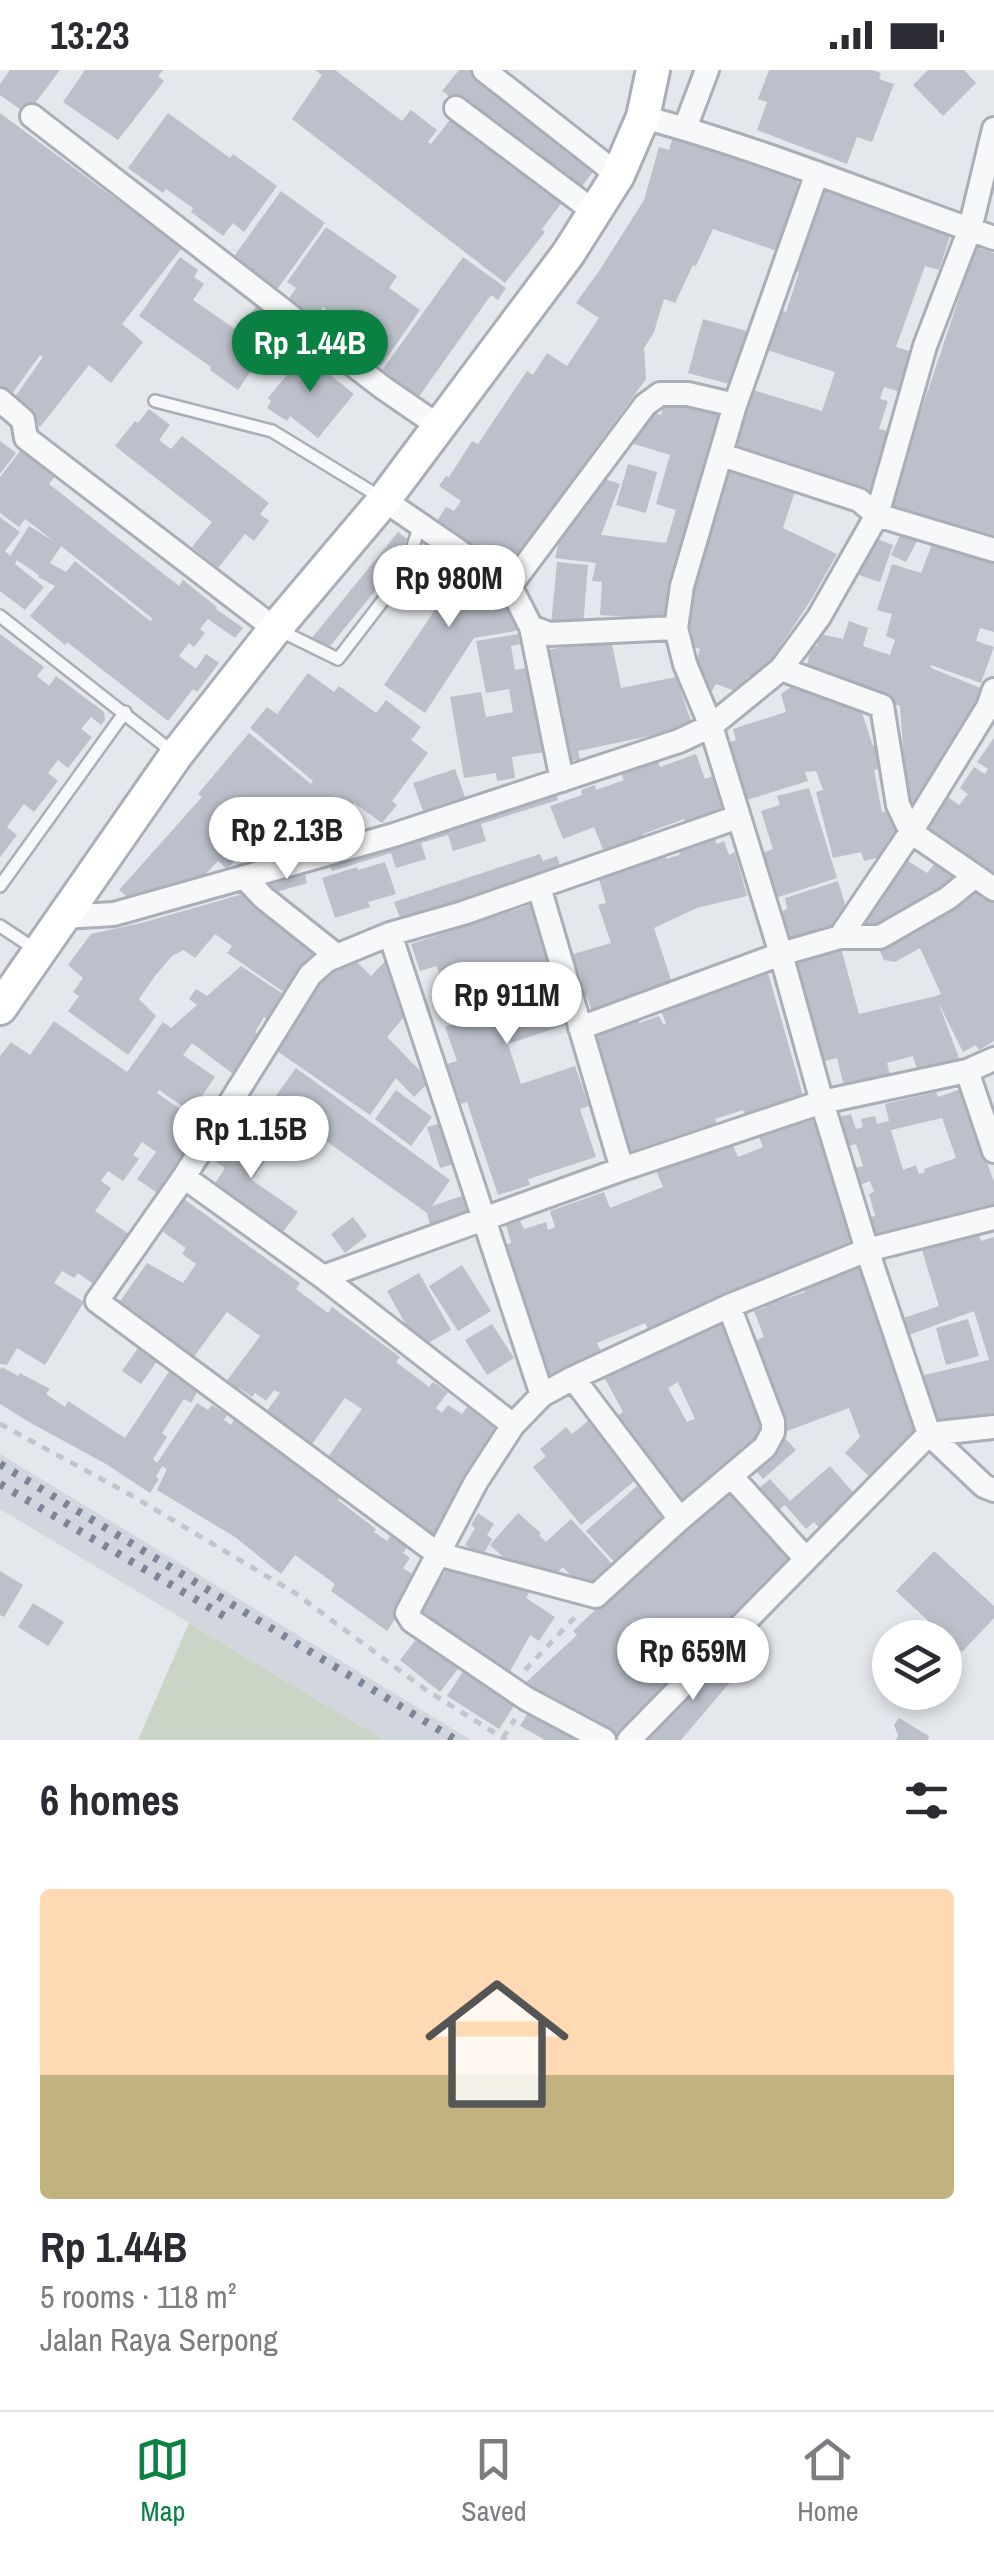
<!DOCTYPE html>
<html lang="en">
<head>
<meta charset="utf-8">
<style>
	:root { --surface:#fff; --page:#f2f2f3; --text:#2b2b33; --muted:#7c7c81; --line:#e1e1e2; --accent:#0b8043 }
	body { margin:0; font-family:"Archivo Narrow",sans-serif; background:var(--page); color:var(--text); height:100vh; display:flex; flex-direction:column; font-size:38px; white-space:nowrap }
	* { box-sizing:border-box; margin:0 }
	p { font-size:32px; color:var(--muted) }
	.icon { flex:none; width:55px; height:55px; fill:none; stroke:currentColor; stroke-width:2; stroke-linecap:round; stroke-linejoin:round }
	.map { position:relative; height:1670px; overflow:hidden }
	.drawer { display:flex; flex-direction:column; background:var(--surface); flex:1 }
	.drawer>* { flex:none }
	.buttons { position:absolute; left:872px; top:1550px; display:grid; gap:20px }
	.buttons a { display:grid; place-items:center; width:90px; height:90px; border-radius:50%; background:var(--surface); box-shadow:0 5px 15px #0003; font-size:50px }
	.price { position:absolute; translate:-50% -85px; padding:0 22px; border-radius:35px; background:#fff; color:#222; font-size:32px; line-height:65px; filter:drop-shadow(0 2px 5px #0008) }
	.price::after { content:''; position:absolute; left:50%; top:60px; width:30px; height:22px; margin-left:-15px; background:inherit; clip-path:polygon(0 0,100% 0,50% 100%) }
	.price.active { background:var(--accent); color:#fff }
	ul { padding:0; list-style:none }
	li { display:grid; align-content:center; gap:20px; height:530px; padding:0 40px }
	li+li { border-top:2px solid var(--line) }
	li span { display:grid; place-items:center; height:310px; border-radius:10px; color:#555 }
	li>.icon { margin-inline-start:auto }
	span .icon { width:180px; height:180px; fill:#fffc; stroke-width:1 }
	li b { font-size:42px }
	h2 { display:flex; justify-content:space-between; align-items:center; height:120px; padding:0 40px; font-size:42px }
	.status { display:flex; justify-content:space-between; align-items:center; height:70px; padding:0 50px; background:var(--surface); direction:ltr }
	.status svg { height:28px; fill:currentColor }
	.tabs { display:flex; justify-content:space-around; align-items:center; height:140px; border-top:2px solid var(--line); background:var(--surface); font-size:28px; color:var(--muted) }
	.tabs a { display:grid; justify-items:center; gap:5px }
	.tabs .active { color:var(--accent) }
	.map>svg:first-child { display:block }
	.built { fill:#d2d6de }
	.green { fill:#c9d6c5 }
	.building { fill:#bbc0ca; fill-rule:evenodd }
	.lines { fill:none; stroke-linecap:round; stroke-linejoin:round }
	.lane-casing { stroke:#a9aeb7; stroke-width:16 }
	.street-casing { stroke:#a9aeb7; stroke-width:28 }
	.secondary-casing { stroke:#a9aeb7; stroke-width:38 }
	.path { stroke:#c2c5cb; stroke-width:5; stroke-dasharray:8 8; stroke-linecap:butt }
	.lane { stroke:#f7f8fa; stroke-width:11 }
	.street { stroke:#f7f8fa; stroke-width:22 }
	.secondary { stroke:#fff; stroke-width:32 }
	.rail { stroke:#7d8696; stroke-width:8; stroke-dasharray:5 10; stroke-linecap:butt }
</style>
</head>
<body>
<div class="status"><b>13:23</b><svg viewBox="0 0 49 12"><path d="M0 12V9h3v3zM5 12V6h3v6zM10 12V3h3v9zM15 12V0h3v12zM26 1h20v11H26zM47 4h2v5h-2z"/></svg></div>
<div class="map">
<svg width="994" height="1670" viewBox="0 0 994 1670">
	<rect width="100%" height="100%" fill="#e4e7ec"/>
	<!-- built -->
	<path class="built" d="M0 1384 471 1670H384L0 1439Z"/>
	<!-- green -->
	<path class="green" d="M189 1553 384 1670H138Z"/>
	<!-- building -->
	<path class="building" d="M10 0H60L27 44 0 25V14Z
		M85 0H163L158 6 164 11 118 70 63 32Z
		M315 0H335L402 51 411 40 437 60 428 72 431 74 453 46 566 127 542 159 545 162 505 213 292 49 322 5Z
		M459 0H475L598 95 580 119 442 21Z
		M769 0H872L881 3 879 9 894 14 872 72 857 67 847 94 757 60 767 32 758 29Z
		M928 0H964L976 13 943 46 913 15Z
		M0 43 182 178 122 254 143 272 111 313 89 295 40 357 10 334 43 287 40 285 11 325 0 316Z
		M168 43 230 88 233 84 277 116 244 162 233 153 223 166 191 142 193 138 166 119 163 123 128 98Z
		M674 64 795 107 801 120 780 182 713 159 696 196 693 195 675 233 664 229 654 262 644 278 646 309 592 383 509 508 433 457 446 437 454 441 461 431 439 416 446 406 449 407 472 371 478 374 527 301 533 305 547 283 567 296 599 248 576 233 601 198 644 130 659 77 669 80Z
		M822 117 951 163 939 200 925 196 896 277 913 282 900 322 884 317 880 329 888 331 879 359 888 361 869 424 733 381 753 320 822 341 835 302 767 280 780 240 786 242 799 202 794 200Z
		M281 121 325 153 276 221 232 189Z
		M326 157 397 206 389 218 420 240 381 296 365 285 380 264 364 254 358 262 323 237 315 248 288 230 296 218 287 212Z
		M976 177 994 183V474L888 440Z
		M180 187 198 200 194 207 204 214 193 230 238 261 257 235 297 263 285 279 272 270 238 320 210 300 211 297 139 246Z
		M463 187 506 218 498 230 491 225 415 332 378 306Z
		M703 249 747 261 733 315 688 303Z
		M308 279 328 295 324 300 354 324 318 368 290 346 287 351 267 338 271 331 268 328Z
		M665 329 723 340 665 549 600 545 602 512 592 511 596 493 555 488 562 460 596 406 620 414 601 465 666 473 676 440 656 434 670 385 634 374 644 340 661 345Z
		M149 339 170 355 159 370 171 379 182 366 269 433 260 444 269 451 254 471 245 464 218 498 192 477 212 452 115 376 135 351 138 353Z
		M0 371 16 383 0 404Z
		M24 376 58 402 49 414 179 516 183 510 217 537 216 539 243 558 235 568 208 549 200 559 205 563 194 577 189 573 179 586 196 599 206 584 219 593 197 622 193 619 168 651 67 572 65 575 30 546 55 516 38 507 39 505 17 490 15 494 44 517 25 540 0 521V447L20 462 5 481 10 486 29 456 55 472 25 449 19 457 0 443V407ZM61 476 153 549 150 551 75 491 66 502 50 493Z
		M628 394 657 402 646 443 616 435Z
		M729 395 797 415 783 458 837 484 811 530 759 608 751 610 747 607 741 623 716 614 709 625 695 597 700 579 686 575 684 558 705 463Z
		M398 462 407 469 384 510 326 581 311 569Z
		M901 463 917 471 906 492 891 485Z
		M872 467 893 475 880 512 859 505Z
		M933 472 994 490V562L980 558 976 571 994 577 981 613 931 595V598L988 621 908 747 900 636 806 601 811 576H817L820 564 843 569 849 551 868 558 863 576 890 585 895 570 886 566 892 544 877 540 892 494 921 503Z
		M429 475 508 528 522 560 474 568 425 643 384 615 450 518 415 495Z
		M557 492 588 495 583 557 551 555Z
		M0 564 44 597 37 606 49 616 56 606 104 642 105 650 101 655 91 647 81 659 92 667 68 698 58 690 48 703 58 711 34 742 24 734 7 757 17 765 0 787Z
		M518 564 520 574 511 576 515 600 530 597 545 682 512 687 515 708 497 711 496 703 464 708 450 627 481 622 486 647 513 642 509 619 486 623 476 571Z
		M612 574 621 618 676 607 691 651 687 658 578 681 580 689 566 692 542 581 564 577Z
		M308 603 334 622 339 616 376 643 386 630 421 657 411 670 428 683 392 731 397 735 382 753 354 733 334 757 321 746 296 774 290 768 277 783 259 768 239 792 236 789 227 799 218 791 199 811 135 834 119 820 202 727 198 724 249 663 311 714 313 711 250 658 267 637 277 644Z
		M798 612 859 634 873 676 879 674 884 698 874 700 882 742 893 740 898 766 888 785 864 791 861 782 833 788 816 722 823 720 816 701 805 702 808 711 747 730 728 673 736 670 733 659 786 642 781 624Z
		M994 668V809L923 759 945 725 959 735 968 724 960 718 974 697 985 704 988 699 977 692Z
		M696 684 705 709 713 706 726 739 687 758 684 749 643 764 645 769 606 787 594 757 563 769 550 736 582 725 581 720 595 715 596 720 624 710 621 704 658 691 660 697Z
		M455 699 466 730 424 744 413 713Z
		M809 718 837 808 772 829 757 785 773 779 761 741 780 735 777 726Z
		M555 720 558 730 481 754 486 771 453 781 448 765 421 773 426 789 396 798 391 783 332 801 328 791Z
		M714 767 717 774 724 771 729 785 735 782 747 826 697 838 654 858 673 916 592 942 587 926 576 929 571 914 582 911 579 901 573 903 567 886 611 873 598 835 606 833 598 806 665 785 666 789 680 785 678 778Z
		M540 784 543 791 557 786 563 805 404 858 394 832Z
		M903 788 927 803 936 792 958 807 949 820 879 863 861 853Z
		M385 792 396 824 368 832 370 837 335 848 322 808 357 797 358 800Z
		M304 800 307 813 270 824 266 811Z
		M838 811 848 844 838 856 790 872 777 844 787 839 785 828Z
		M976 819 994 831V971L979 980 976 975 963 982 938 932 962 996 919 1006 913 986 887 993 892 1013 874 1017 873 1009 844 1016 837 988 818 993 789 894 841 878 859 944 936 926 941 924 920 878 895 892 884 890 877 875 943 839 948 844Z
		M246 823 315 880 288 925 227 883 232 876 215 864 195 888 184 880 172 886 155 906 139 929 156 946 128 985 68 941 79 926 73 922 83 908 68 895 91 864 145 852Z
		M530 835 549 893 539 897 543 910 551 907 556 920 547 923 552 937 561 933 568 954 508 974 521 1014 575 996 589 1036 580 1039 596 1087 528 1109 530 1115 498 1125 467 1032 461 1034 447 994 457 991 445 957 454 954 437 896 420 901 411 874Z
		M390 886 410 940 387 967 430 1011 414 1027 396 1008 370 1045 274 979 308 926 330 901 355 890 371 906Z
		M241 896 286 926 270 951 264 947 255 962 263 969 237 1007 192 973 183 985 215 1007 191 1042 159 1020 157 1023 203 1055 177 1092 181 1095 159 1124 137 1109 156 1082 142 1072 133 1085 139 1089 123 1111 108 1101 101 1111 111 1118 95 1141 132 1166 95 1215 78 1203 74 1208 62 1201 54 1213 84 1232 45 1295 17 1278 7 1295 0 1294V986L11 972 30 985 54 951 127 1002 163 952 171 958 197 935 189 929 196 919 207 926Z
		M768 903 804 1029 746 1048 743 1040 715 1049 718 1058 632 1086 589 964 637 947 639 953 659 946 663 954H666L661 939Z
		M296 998 450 1110 432 1136 465 1125 472 1146 431 1159 427 1143 305 1056 290 1077 257 1052Z
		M961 1019 994 1112V1138L943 1155 942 1149 875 1169 868 1148 875 1146 869 1124 874 1122 870 1111 857 1116 851 1099 863 1096 856 1074 843 1078 835 1048 851 1044 856 1059 863 1057 861 1049 875 1046 877 1054 889 1051 885 1034 936 1022 938 1027ZM942 1048 956 1088 924 1099 925 1102 919 1104 916 1095 903 1100 891 1060Z
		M396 1020 432 1047 411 1076 375 1049Z
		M811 1042 853 1170 652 1266 645 1253 597 1273 604 1288 546 1315 503 1175 511 1173 506 1155 520 1151 524 1159 546 1152 548 1160 555 1157 550 1141 604 1122 610 1138 663 1117 655 1098 731 1071 738 1087 763 1077 757 1062Z
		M445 1052 457 1093 440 1098 427 1057Z
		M237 1059 270 1083 252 1110 298 1142 282 1163 214 1115 225 1098 215 1091Z
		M184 1129 300 1213 296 1219 328 1243 332 1237 400 1287 396 1292 429 1317 433 1312 448 1322 436 1338 442 1343 448 1335 462 1344 467 1337 499 1361 442 1470 325 1391 362 1339 345 1328 312 1374 295 1361 291 1367 263 1346 280 1323 274 1320 266 1331 255 1323 252 1327 239 1318 234 1325 223 1316 260 1266 227 1242 190 1292 116 1237 147 1193 183 1213 196 1194 182 1184 186 1178 163 1162Z
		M353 1147 367 1166 345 1183 331 1164Z
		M978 1162 981 1171 994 1167V1345L986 1348 935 1350 920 1306 989 1290 974 1241 906 1266 901 1249 939 1236 921 1177Z
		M856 1191 875 1241 877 1240 916 1364 872 1409 845 1383 860 1367 849 1338 787 1361 758 1284 750 1273 764 1267 754 1241 766 1237 764 1232 778 1227 779 1231 805 1222 802 1215Z
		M462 1195 491 1241 458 1261 429 1216Z
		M419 1203 451 1260 419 1278 387 1221Z
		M721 1249 747 1305 758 1344 768 1360 682 1438 621 1361 617 1346 623 1342 603 1305ZM678 1312 695 1349 687 1352 668 1318Z
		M968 1249 979 1286 946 1295 936 1258Z
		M492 1254 514 1288 487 1305 465 1270Z
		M138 1278 157 1291 141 1314 122 1301Z
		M2 1297 18 1306 20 1303 50 1319 46 1324 65 1337 68 1331 125 1368 170 1300 199 1319 191 1333 184 1329 162 1363 167 1367 153 1389 157 1393 197 1333 208 1340 212 1335 227 1345 224 1350 231 1355 235 1348 299 1390 343 1423 338 1430 376 1459 374 1462 387 1471 390 1466 407 1477 403 1483 410 1488 403 1498 421 1510 387 1561 331 1521 335 1514 295 1485 281 1504 235 1467 157 1420 167 1399 162 1396 156 1407 159 1409 150 1423 106 1394 29 1352 0 1334V1300Z
		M589 1350 638 1408 581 1455 533 1397 546 1386 540 1379 566 1357 572 1364Z
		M785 1368 796 1380 763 1409 753 1397Z
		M830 1396 858 1428 821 1460 814 1452 806 1459 785 1435 778 1441 758 1419 770 1409 790 1431Z
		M729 1413 798 1492 654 1636 616 1667 593 1648 585 1653 520 1618 577 1565 573 1561Z
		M637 1416 667 1450 616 1494 586 1461Z
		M478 1443 494 1454 487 1465 492 1469 483 1485 465 1475 475 1458 471 1455Z
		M518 1443 541 1463 539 1465 546 1472 571 1449 614 1496 591 1517 585 1509 579 1515 563 1497 554 1505 512 1495 490 1475Z
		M934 1481 994 1536V1548L962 1582 896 1521Z
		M451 1494 500 1503 530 1521 526 1528 555 1547 539 1571 530 1565 507 1607 416 1546Z
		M0 1501 23 1515 4 1547 0 1545Z
		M33 1533 64 1552 48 1576 18 1557Z
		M421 1563 461 1595 440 1622 400 1590Z
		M729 1584 744 1596 681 1670H635Z
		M466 1597 518 1630 499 1659 447 1626Z
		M530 1639 592 1670H545L520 1656Z
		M899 1648 929 1666 928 1670H896L898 1665 894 1655Z"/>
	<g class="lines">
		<!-- lane casing -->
		<g class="lane-casing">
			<path id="lane" d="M155 331 272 361 380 427
				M0 546 174 683
				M279 560 338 589 404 503 420 455
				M0 816 125 642
				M0 856 38 881"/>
		</g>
		<!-- street casing -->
		<g class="street-casing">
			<path id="street" d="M484 0 618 105
				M456 38 596 143
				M32 46 382 317 440 357
				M643 47C762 79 877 127 994 168
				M685 58 707 0
				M817 103 735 335 682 516 676 558 685 594 711 656 781 884 822 1032 867 1180 929 1364 984 1416 994 1420
				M0 330 23 350 26 368 275 559
				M722 385 859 430 877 445 994 480
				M384 430 510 516 531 557
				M510 516 645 335 660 324H688L735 335
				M781 599 882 636 898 735 911 762 994 819
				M562 710 531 557 549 564 676 558
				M244 807 264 828 337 886
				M539 817 622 1099
				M63 847 114 844 394 765 679 671 711 656 781 599 819 547 877 445 925 276 970 159 994 59
				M390 864 542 1325
				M840 867 911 762 988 637 994 620
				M580 958 781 884 840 867H880L948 828 975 806
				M967 1001 994 1081
				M184 1107 323 1207 513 1355
				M323 1207 622 1099 822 1032 967 1001 994 989
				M729 1236 773 1352V1362L765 1377 680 1449 596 1526 438 1484 97 1231 184 1107 310 905 327 890 390 864 463 843 738 747
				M573 1308 680 1449
				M732 1407 806 1489
				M604 1670 527 1629 412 1551 407 1543 476 1412 513 1355 542 1325 573 1308 729 1236 867 1180 994 1148
				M629 1670 929 1364 994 1357"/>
		</g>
		<!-- secondary casing -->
		<g class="secondary-casing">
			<path id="secondary" d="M0 938 176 685 275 559 384 430 568 184 618 105 643 47 653 0"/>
		</g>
		<!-- path -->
		<path class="path" d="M0 1354 129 1424 295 1523 426 1620 506 1670
			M525 1600 576 1546
			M503 1668 515 1649"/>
		<!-- lane -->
		<use href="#lane" class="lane"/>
		<!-- street -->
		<use href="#street" class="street"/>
		<!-- secondary -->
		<use href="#secondary" class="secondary"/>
		<!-- rail -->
		<path class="rail" d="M0 1394 456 1670
			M0 1414 224 1546"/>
	</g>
</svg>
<div class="buttons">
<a><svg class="icon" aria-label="layers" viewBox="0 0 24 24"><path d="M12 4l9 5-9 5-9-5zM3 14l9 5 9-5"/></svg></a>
</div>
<b class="price active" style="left:310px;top:325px">Rp 1.44B</b>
<b class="price" style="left:449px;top:560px">Rp 980M</b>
<b class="price" style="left:287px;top:812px">Rp 2.13B</b>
<b class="price" style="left:507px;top:977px">Rp 911M</b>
<b class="price" style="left:251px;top:1111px">Rp 1.15B</b>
<b class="price" style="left:693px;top:1633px">Rp 659M</b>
</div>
<section class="drawer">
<h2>6 homes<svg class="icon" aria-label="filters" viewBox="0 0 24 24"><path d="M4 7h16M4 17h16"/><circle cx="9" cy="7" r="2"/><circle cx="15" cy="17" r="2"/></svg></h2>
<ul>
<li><span style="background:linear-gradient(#ffd9b3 60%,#c2b280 0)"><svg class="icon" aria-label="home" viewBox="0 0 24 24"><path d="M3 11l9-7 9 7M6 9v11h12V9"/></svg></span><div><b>Rp 1.44B</b><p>5 rooms · 118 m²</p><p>Jalan Raya Serpong</p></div></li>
</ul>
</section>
<nav class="tabs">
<a class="active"><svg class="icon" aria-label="map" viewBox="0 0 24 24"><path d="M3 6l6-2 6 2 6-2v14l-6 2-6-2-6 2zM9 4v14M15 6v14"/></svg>Map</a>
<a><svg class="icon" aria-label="saved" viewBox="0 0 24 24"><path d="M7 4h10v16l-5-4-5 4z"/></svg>Saved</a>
<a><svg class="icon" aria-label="home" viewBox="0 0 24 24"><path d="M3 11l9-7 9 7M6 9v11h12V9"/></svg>Home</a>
</nav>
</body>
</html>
